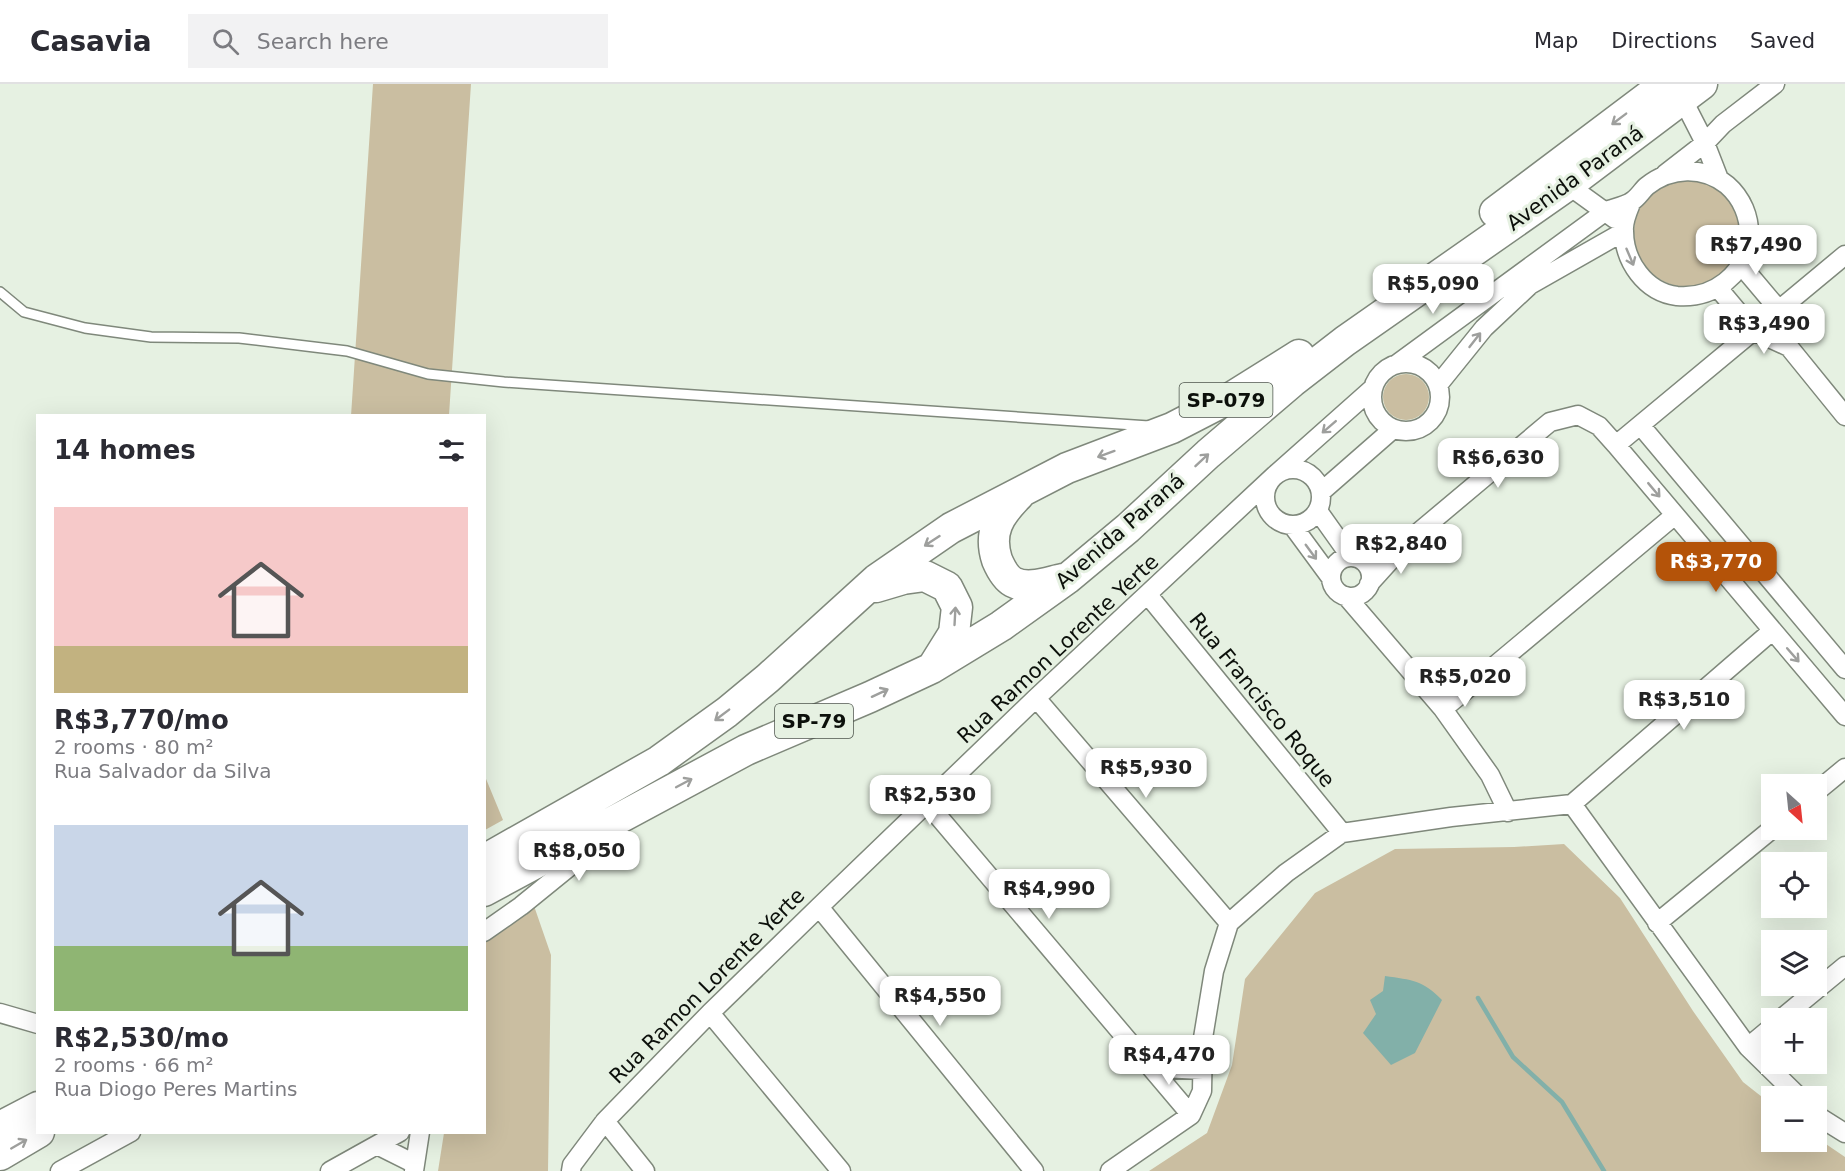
<!DOCTYPE html>
<html lang="en">
<head>
<meta charset="utf-8">
<style>
	:root { --surface:#fff; --page:#f2f2f3; --text:#2b2b33; --muted:#7c7c81; --line:#e1e1e2; --accent:#b45309 }
	body { margin:0; font-family:"DejaVu Sans",sans-serif; background:var(--page); color:var(--text); height:100vh; display:flex; flex-direction:column; font-size:22px; white-space:nowrap }
	* { box-sizing:border-box; margin:0 }
	p { font-size:20px; color:var(--muted) }
	.icon { flex:none; width:33px; height:33px; fill:none; stroke:currentColor; stroke-width:2; stroke-linecap:round; stroke-linejoin:round }
	.map { position:relative; flex:1; overflow:hidden }
	.drawer { position:absolute; left:36px; top:330px; width:450px; height:720px; display:flex; flex-direction:column; background:var(--surface); border-radius:0px; box-shadow:0 6px 24px #0002 }
	.drawer>* { flex:none }
	.needle { width:39px; rotate:153deg }
	.tools { position:absolute; left:1761px; top:690px; display:grid; gap:12px }
	.tools a { display:grid; place-items:center; width:66px; height:66px; border-radius:0px; background:var(--surface); box-shadow:0 6px 24px #0002; font-size:30px }
	.price { position:absolute; translate:-50% -51px; padding:0 14px; border-radius:12px; background:#fff; color:#222; font-size:20px; line-height:39px; filter:drop-shadow(0 2px 3px #0008) }
	.price::after { content:''; position:absolute; left:50%; top:36px; width:18px; height:14px; margin-left:-9px; background:inherit; clip-path:polygon(0 0,100% 0,50% 100%) }
	.price.active { background:var(--accent); color:#fff }
	ul { padding:0; list-style:none }
	li { display:grid; align-content:center; gap:12px; height:318px; padding:0 18px }
	li span { display:grid; place-items:center; height:186px; border-radius:0px; color:#555 }
	li>.icon { margin-inline-start:auto }
	span .icon { width:108px; height:108px; fill:#fffc; stroke-width:1 }
	li b { font-size:26px }
	h2 { display:flex; justify-content:space-between; align-items:center; height:72px; padding:0 18px; font-size:26px }
	header { display:flex; align-items:center; gap:36px; box-sizing:border-box; height:84px; padding:0 30px; background:var(--surface); border-bottom:2px solid var(--line) }
	header strong { font-size:28px }
	nav { display:flex; gap:33px; margin-inline-start:auto; font-size:21px }
	.search { width:420px; height:54px; background:var(--page); display:flex; align-items:center; gap:15px; box-sizing:border-box; padding:0 21px; border-radius:0px; color:var(--muted); font-size:22px }
	.map>svg:first-child { display:block }
	.green { fill:#cabea1 }
	.water { fill:#82b0a9 }
	.lines { fill:none; stroke-linecap:round; stroke-linejoin:round }
	.stream { stroke:#82b0a9; stroke-width:4.5 }
	.service-casing { stroke:#7f887b; stroke-width:12 }
	.minor-casing { stroke:#7f887b; stroke-width:21 }
	.primary-casing { stroke:#7f887b; stroke-width:33 }
	.service { stroke:#fff; stroke-width:9 }
	.minor { stroke:#fff; stroke-width:18 }
	.primary { stroke:#fff; stroke-width:30 }
	.oneway { stroke:#9e9f9d }
	.labels { text-anchor:middle; stroke-width:6; stroke-linejoin:round; paint-order:stroke }
	.shield { fill:#e6f1e2; stroke:#4d544c; stroke-width:1.5 }
	.shield-label { font-size:20px; font-weight:bold; fill:#0c100b }
	.street-label { font-size:21px; fill:#0c100b; stroke:#e6f1e2 }
</style>
</head>
<body>
<header>
<strong>Casavia</strong>
<div class="search"><svg class="icon" aria-label="search" viewBox="0 0 24 24"><circle cx="10" cy="10" r="6"/><path d="M15 15l6 6"/></svg>Search here</div>
<nav><a>Map</a><a>Directions</a><a>Saved</a></nav>
</header>
<div class="map">
<svg width="1845" height="1087" viewBox="0 0 1845 1087">
	<rect width="100%" height="100%" fill="#e6f1e2"/>
	<!-- green -->
	<path class="green" d="M373 0H471L449 331 351 332Z
		M1634 149a54 54 0 1 1 108 0a54 54 0 1 1-108 0Z
		M1383 313a23 23 0 1 1 46 0a23 23 0 1 1-46 0Z
		M484 690 503 736 485 746 484 745Z
		M1564 760 1620 814 1693 927 1743 998 1771 1020 1772 1058H1816L1817 1054 1845 1073V1087H1149L1207 1049 1232 981 1245 895 1315 809 1395 765 1514 763Z
		M533 819 551 871 548 1087H438L444 1049 484 1048 485 858Z"/>
	<!-- water -->
	<path class="water" d="M1385 892C1412 896 1423 896 1442 916L1415 969 1391 981 1363 949 1376 930 1370 916 1383 907Z"/>
	<g class="lines">
		<!-- stream -->
		<path class="stream" d="M1478 914 1513 973 1562 1018 1604 1087"/>
		<!-- service casing -->
		<g class="service-casing">
			<path id="service" d="M0 208 24 228 85 244 151 253 239 254 347 267 428 290 504 298 1149 342"/>
		</g>
		<!-- minor casing -->
		<g class="minor-casing">
			<path id="minor" d="M1682 14 1705 59 1719 95
				M1665 90 1705 59 1723 40 1775 0
				M1568 101 1615 135
				M1741 181 1779 226 1789 263 1845 332
				M1718 204 1754 247 1789 263
				M1372 313a34 34 0 1 1 68 0a34 34 0 1 1-68 0Z
				M1397 280 1606 127C1614 124 1624 122 1631 118 1638 114 1642 106 1647 102 1671 83 1703 82 1727 101 1742 114 1750 133 1749 153 1746 191 1713 215 1677 212 1645 208 1624 177 1624 147 1623 137 1628 127 1632 117
				M1438 301 1484 244 1530 201 1623 148
				M1641 342 1845 585
				M1616 361 1845 171
				M1265 413a28 28 0 1 1 56 0a28 28 0 1 1-56 0Z
				M1321 408 1393 345
				M1318 427 1350 472
				M1292 441 1331 494
				M1331 493a20 20 0 1 1 40 0a20 20 0 1 1-40 0Z
				M1369 500 1407 458 1550 338 1578 331 1599 342 1616 361 1845 632
				M1148 511 1342 749
				M1346 512 1443 625 1490 691 1508 728
				M1036 614 1229 839
				M1443 625 1675 431
				M1816 708 1845 684
				M927 719 1191 1031
				M1572 720 1748 963 1798 1012
				M1572 720 1772 547
				M819 823 1034 1087
				M1657 839 1772 745
				M484 848 521 822 606 753
				M0 929 38 940
				M710 929 841 1087
				M1782 934 1845 882
				M1748 963 1772 943
				M1146 976 1162 984 1203 986
				M1816 1031 1845 1049
				M605 1037 645 1087
				M377 1061 415 1080
				M60 1087 131 1048
				M330 1087 400 1048
				M414 1087 420 1048
				M571 1087 572 1081 605 1037 710 929 819 823 1036 614 1275 391 1373 304
				M1110 1087 1191 1031 1202 1007 1203 954 1214 887 1229 839 1286 789 1342 749 1451 733 1572 720"/>
		</g>
		<!-- primary casing -->
		<g class="primary-casing">
			<path id="primary" d="M1495 128 1665 0
				M1019 411C999 431 988 448 997 476 1000 483 1006 494 1013 498 1028 506 1048 498 1063 495
				M876 503 903 495 925 492 947 503 957 523 954 549 934 581
				M484 776 659 677 727 628 768 594 877 495 951 444 1067 384 1172 344 1232 313 1299 271
				M484 807 746 666 870 613 932 584 1001 542 1068 494 1128 444 1208 370 1292 298 1345 257 1568 101 1702 0
				M0 1043 38 1023
				M0 1071 39 1048"/>
		</g>
		<!-- service -->
		<use href="#service" class="service"/>
		<!-- minor -->
		<use href="#minor" class="minor"/>
		<!-- primary -->
		<use href="#primary" class="primary"/>
	</g>
	<!-- one-way arrows -->
	<defs><path id="oneway-shaft" d="M-6 0H5M1.5-3L5.5 0L1.5 3" fill="none" stroke-width="1.6" stroke-linecap="round" stroke-linejoin="round" transform="scale(1.5)"/></defs>
	<g class="oneway">
		<use href="#oneway-shaft" transform="translate(1619 35) rotate(143)"/>
		<use href="#oneway-shaft" transform="translate(1630 173) rotate(67)"/>
		<use href="#oneway-shaft" transform="translate(1475 256) rotate(-52)"/>
		<use href="#oneway-shaft" transform="translate(1329 343) rotate(139)"/>
		<use href="#oneway-shaft" transform="translate(1106 370) rotate(160)"/>
		<use href="#oneway-shaft" transform="translate(1202 376) rotate(-43)"/>
		<use href="#oneway-shaft" transform="translate(1654 406) rotate(50)"/>
		<use href="#oneway-shaft" transform="translate(932 457) rotate(147)"/>
		<use href="#oneway-shaft" transform="translate(1311 468) rotate(54)"/>
		<use href="#oneway-shaft" transform="translate(955 532) rotate(-87)"/>
		<use href="#oneway-shaft" transform="translate(1793 571) rotate(49)"/>
		<use href="#oneway-shaft" transform="translate(880 609) rotate(-25)"/>
		<use href="#oneway-shaft" transform="translate(722 631) rotate(143)"/>
		<use href="#oneway-shaft" transform="translate(684 699) rotate(-28)"/>
		<use href="#oneway-shaft" transform="translate(19 1060) rotate(-30)"/>
	</g>
	<g class="labels">
		<!-- shield labels -->
		<g class="shield">
			<rect x="1179.5" y="299" width="93" height="34" rx="4.5"/>
			<rect x="775" y="620" width="78" height="34" rx="4.5"/>
		</g>
		<g class="shield-label">
			<text x="1226" y="323">SP-079</text>
			<text x="814" y="644">SP-79</text>
		</g>
		<!-- street labels -->
		<g class="street-label">
			<text transform="translate(1575 94) rotate(-36)" y="7">Avenida Paraná</text>
			<text transform="translate(1120 447) rotate(-41)" y="7">Avenida Paraná</text>
			<text transform="translate(1058 565) rotate(-43)" y="7">Rua Ramon Lorente Yerte</text>
			<text transform="translate(1262 616) rotate(51)" y="7">Rua Francisco Roque</text>
			<text transform="translate(707 902) rotate(-45)" y="7">Rua Ramon Lorente Yerte</text>
		</g>
	</g>
</svg>
<div class="tools">
<a><svg class="needle" viewBox="-14 -14 28 28"><path d="M0-13l5 13h-10z" fill="#e53935"/><path d="M0 13l5-13h-10z" fill="#7c7c81"/></svg></a>
<a><svg class="icon" aria-label="locate" viewBox="0 0 24 24"><circle cx="12" cy="12" r="6"/><path d="M12 2v4M12 18v4M2 12h4M18 12h4"/></svg></a>
<a><svg class="icon" aria-label="layers" viewBox="0 0 24 24"><path d="M12 4l9 5-9 5-9-5zM3 14l9 5 9-5"/></svg></a>
<a>+</a>
<a>−</a>
</div>
<b class="price" style="left:1756px;top:192px">R$7,490</b>
<b class="price" style="left:1433px;top:231px">R$5,090</b>
<b class="price" style="left:1764px;top:271px">R$3,490</b>
<b class="price" style="left:1498px;top:405px">R$6,630</b>
<b class="price" style="left:1401px;top:491px">R$2,840</b>
<b class="price active" style="left:1716px;top:509px">R$3,770</b>
<b class="price" style="left:1465px;top:624px">R$5,020</b>
<b class="price" style="left:1684px;top:647px">R$3,510</b>
<b class="price" style="left:1146px;top:715px">R$5,930</b>
<b class="price" style="left:930px;top:742px">R$2,530</b>
<b class="price" style="left:579px;top:798px">R$8,050</b>
<b class="price" style="left:1049px;top:836px">R$4,990</b>
<b class="price" style="left:940px;top:943px">R$4,550</b>
<b class="price" style="left:1169px;top:1002px">R$4,470</b>
<section class="drawer">
<h2>14 homes<svg class="icon" aria-label="filters" viewBox="0 0 24 24"><path d="M4 7h16M4 17h16"/><circle cx="9" cy="7" r="2"/><circle cx="15" cy="17" r="2"/></svg></h2>
<ul>
<li><span style="background:linear-gradient(#f6c9c9 75%,#c2b280 0)"><svg class="icon" aria-label="home" viewBox="0 0 24 24"><path d="M3 11l9-7 9 7M6 9v11h12V9"/></svg></span><div><b>R$3,770/mo</b><p>2 rooms · 80 m²</p><p>Rua Salvador da Silva</p></div></li>
<li><span style="background:linear-gradient(#c9d6e8 65%,#8fb573 0)"><svg class="icon" aria-label="home" viewBox="0 0 24 24"><path d="M3 11l9-7 9 7M6 9v11h12V9"/></svg></span><div><b>R$2,530/mo</b><p>2 rooms · 66 m²</p><p>Rua Diogo Peres Martins</p></div></li>
</ul>
</section>
</div>
</body>
</html>
